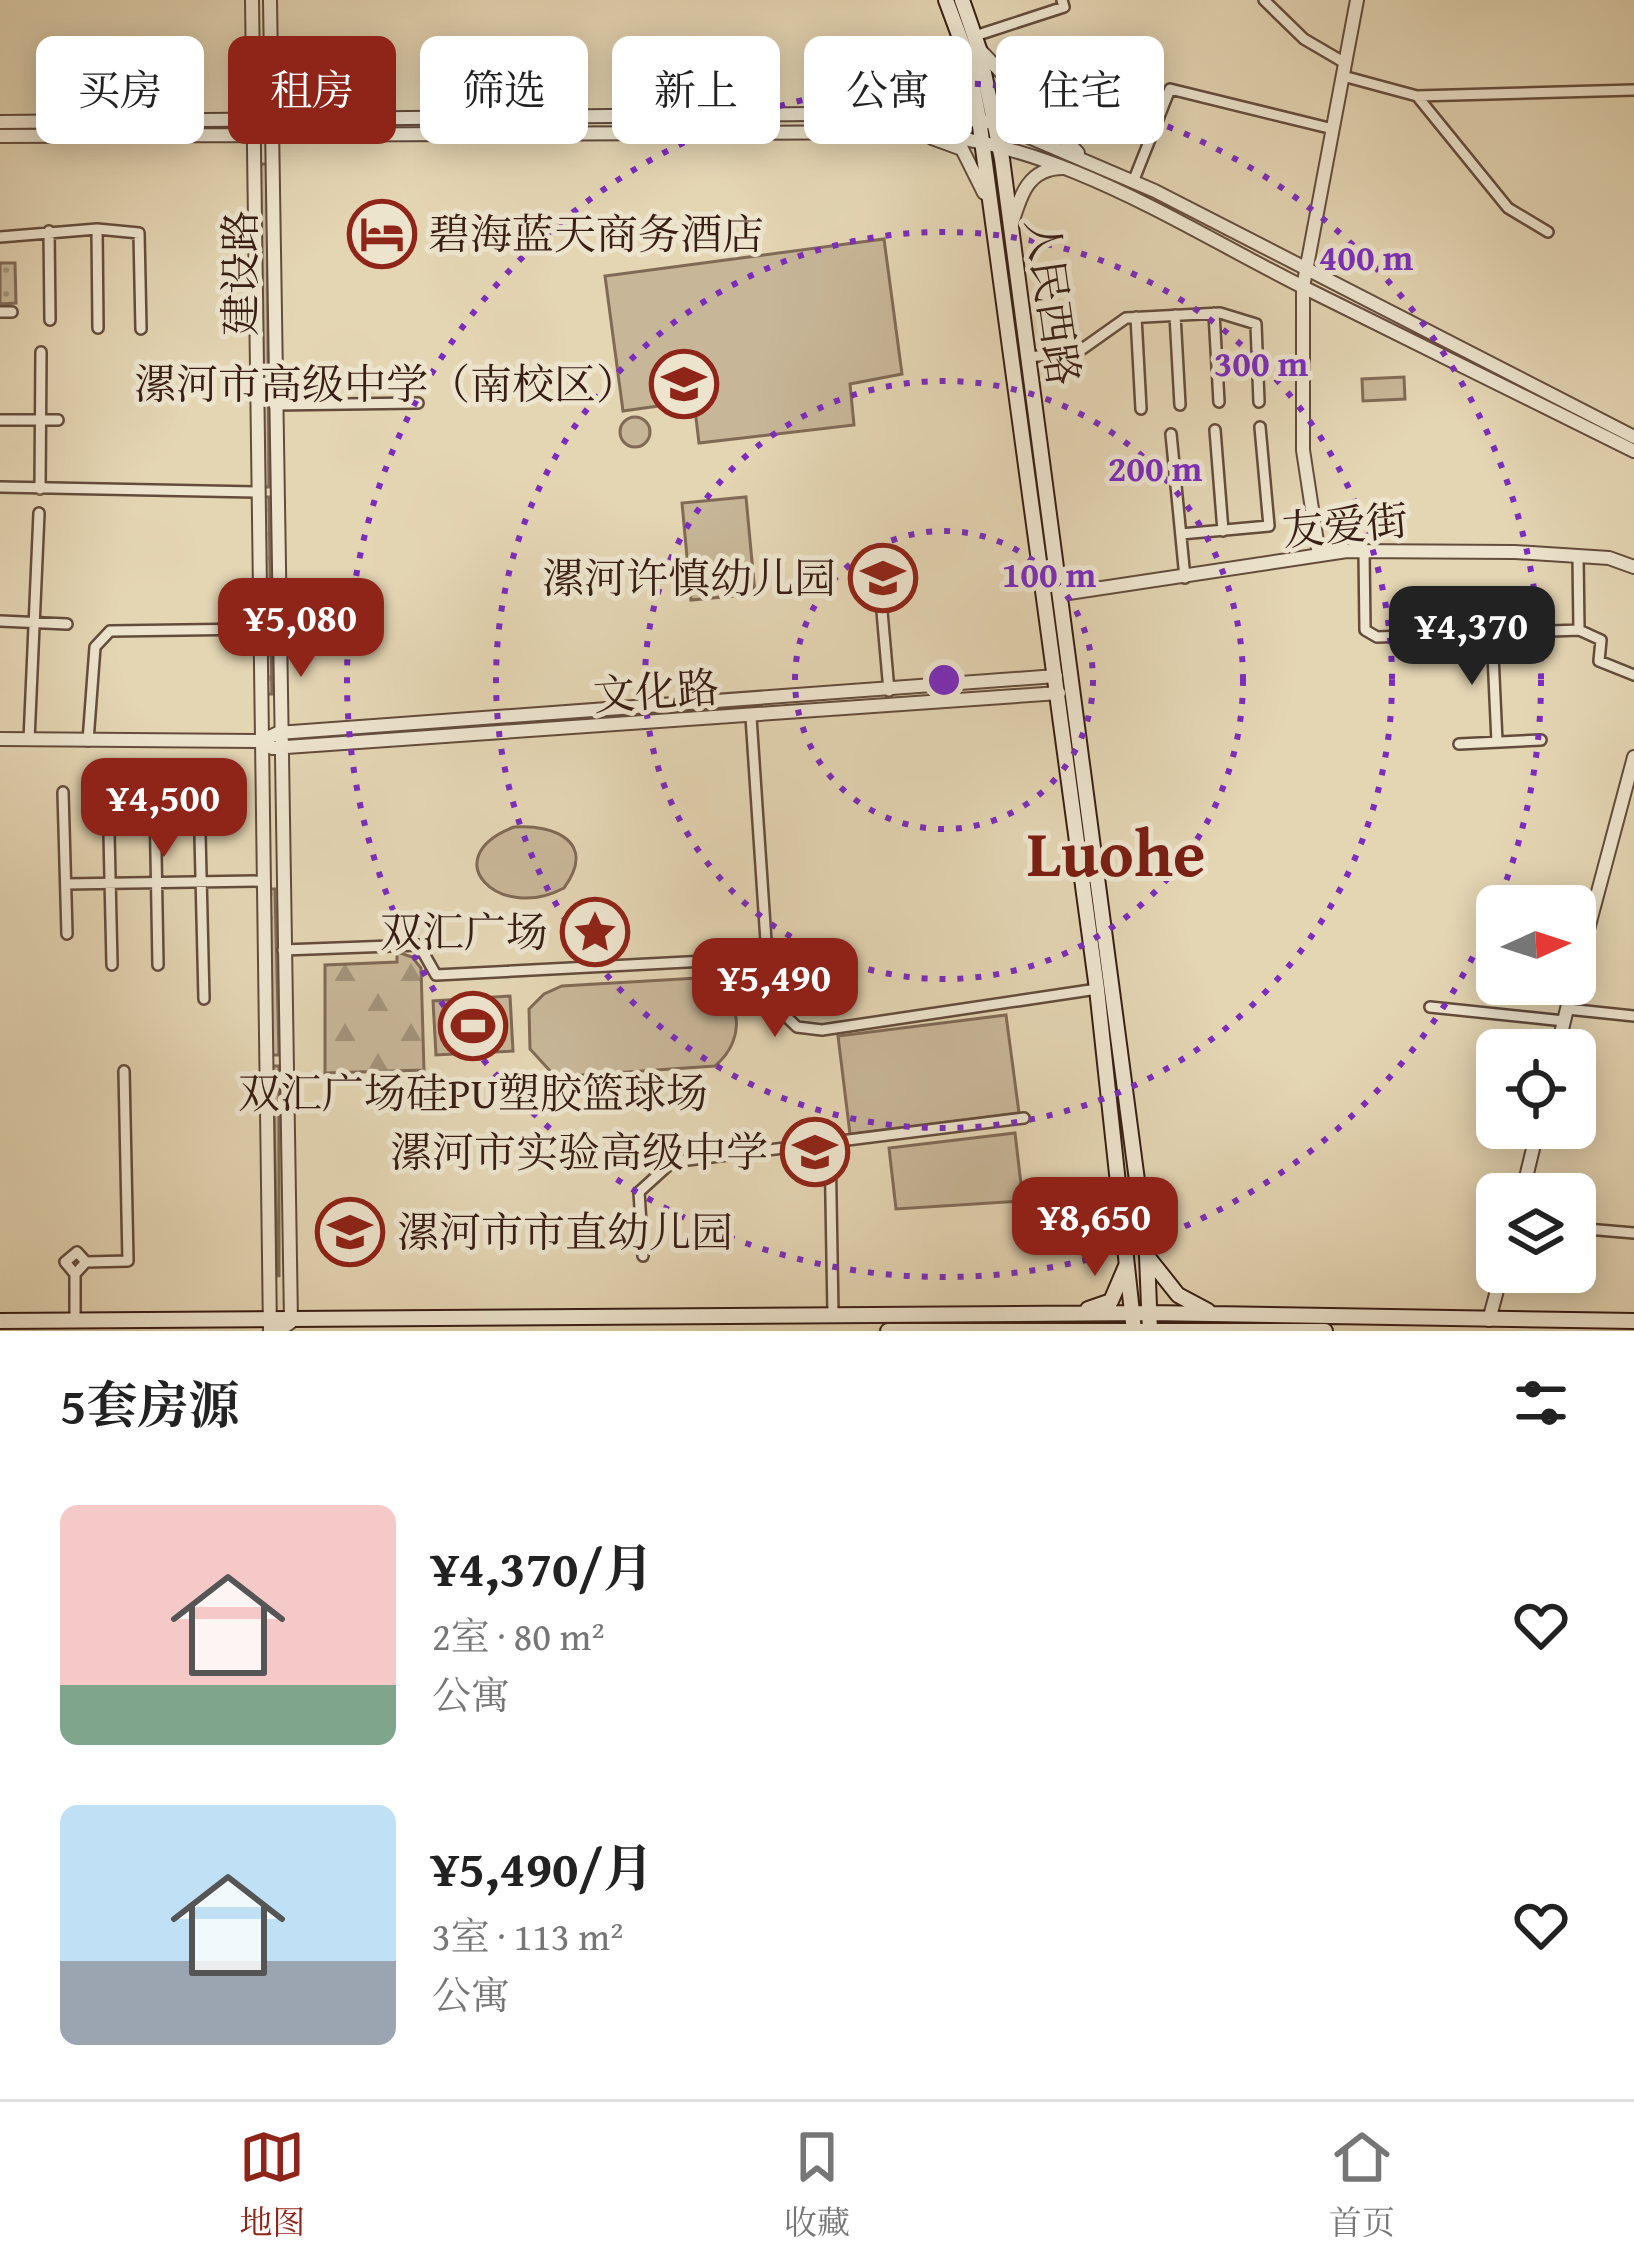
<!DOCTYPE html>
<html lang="zh">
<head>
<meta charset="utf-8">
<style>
	:root { --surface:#fff; --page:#f2f2f2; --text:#222; --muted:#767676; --line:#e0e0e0; --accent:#8f2418 }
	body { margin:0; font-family:"Gentium Book Plus","Noto Serif SC",serif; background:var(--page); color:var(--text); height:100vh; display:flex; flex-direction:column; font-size:45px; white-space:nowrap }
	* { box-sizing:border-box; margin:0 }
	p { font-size:39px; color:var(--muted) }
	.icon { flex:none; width:66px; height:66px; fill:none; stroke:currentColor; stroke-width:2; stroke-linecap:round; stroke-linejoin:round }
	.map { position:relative; height:1331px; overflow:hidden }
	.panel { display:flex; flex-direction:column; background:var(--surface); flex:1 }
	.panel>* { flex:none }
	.banner { position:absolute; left:36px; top:36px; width:1563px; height:108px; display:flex; gap:24px }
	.needle { width:78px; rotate:87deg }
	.tools { position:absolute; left:1476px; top:885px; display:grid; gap:24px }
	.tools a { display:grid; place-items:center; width:120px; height:120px; border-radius:18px; background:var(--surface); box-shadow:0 6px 30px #0003; font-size:60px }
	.price { position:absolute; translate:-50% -102px; padding:0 27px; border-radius:24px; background:var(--accent); color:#fff; font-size:39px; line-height:78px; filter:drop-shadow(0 3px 6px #0008) }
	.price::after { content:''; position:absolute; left:50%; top:72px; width:36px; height:27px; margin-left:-18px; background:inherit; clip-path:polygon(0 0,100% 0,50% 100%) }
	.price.selected { background:#222; color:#fff }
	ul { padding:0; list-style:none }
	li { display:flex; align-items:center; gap:36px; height:300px; padding:0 60px }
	li span { display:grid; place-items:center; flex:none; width:336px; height:240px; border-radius:18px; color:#555 }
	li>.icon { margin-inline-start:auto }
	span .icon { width:144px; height:144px; fill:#fffc; stroke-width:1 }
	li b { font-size:51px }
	h2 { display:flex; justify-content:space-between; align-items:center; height:144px; padding:0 60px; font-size:51px }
	.tag { padding:0 42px; border-radius:18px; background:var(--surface); box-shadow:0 6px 30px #0003; font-size:42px; line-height:108px }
	.tag.selected { background:var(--accent); color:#fff }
	.tab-bar { display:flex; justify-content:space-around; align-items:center; height:168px; border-top:3px solid var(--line); background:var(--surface); font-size:33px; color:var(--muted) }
	.tab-bar a { display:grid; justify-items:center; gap:6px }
	.tab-bar .selected { color:var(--accent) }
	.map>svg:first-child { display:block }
	.grass { fill:url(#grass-dots); stroke:#806a56; stroke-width:3 }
	.forest { fill:url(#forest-firs); stroke:#806a56; stroke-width:3 }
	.garden { fill:#c7b698; stroke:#806a56; stroke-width:3 }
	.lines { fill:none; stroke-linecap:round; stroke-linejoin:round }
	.minor-casing { stroke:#644c3c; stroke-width:14 }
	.tertiary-casing { stroke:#644c3c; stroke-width:16 }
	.secondary-casing { stroke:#391e15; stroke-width:18 }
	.minor { stroke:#ede4ce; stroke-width:9 }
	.tertiary { stroke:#ede4ce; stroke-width:12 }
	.secondary { stroke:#ede4ce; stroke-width:14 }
	.ring { fill:none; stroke:#7b2cbf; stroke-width:6; stroke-dasharray:6 12 }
	.labels { text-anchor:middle; stroke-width:10; stroke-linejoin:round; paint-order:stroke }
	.poi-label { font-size:42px; fill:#391e15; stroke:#ede4ce; text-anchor:end }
	.street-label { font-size:42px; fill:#391e15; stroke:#ede4ce }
	.town-label { font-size:66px; font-weight:bold; fill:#7a1f14; stroke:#ede4ce }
	.centre { fill:#7b2cbf; stroke:#ede4ce; stroke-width:6 }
	.ring-label { font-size:36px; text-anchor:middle; font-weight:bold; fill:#7b2cbf; stroke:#ede4ce; stroke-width:10; stroke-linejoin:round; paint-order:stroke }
</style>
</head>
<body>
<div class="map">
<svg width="1634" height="1331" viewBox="0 0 1634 1331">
	<defs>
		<pattern id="grass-dots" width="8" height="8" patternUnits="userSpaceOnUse" patternTransform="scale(3)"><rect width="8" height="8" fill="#c7b698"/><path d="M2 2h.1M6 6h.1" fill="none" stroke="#a3937b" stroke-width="1.8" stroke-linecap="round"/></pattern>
		<pattern id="forest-firs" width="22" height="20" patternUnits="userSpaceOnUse" patternTransform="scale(3)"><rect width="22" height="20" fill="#c7b698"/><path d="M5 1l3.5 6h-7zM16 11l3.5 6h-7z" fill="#a3937b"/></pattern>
	</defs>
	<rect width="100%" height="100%" fill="#e4d5b3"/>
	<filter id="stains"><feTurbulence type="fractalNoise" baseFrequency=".00167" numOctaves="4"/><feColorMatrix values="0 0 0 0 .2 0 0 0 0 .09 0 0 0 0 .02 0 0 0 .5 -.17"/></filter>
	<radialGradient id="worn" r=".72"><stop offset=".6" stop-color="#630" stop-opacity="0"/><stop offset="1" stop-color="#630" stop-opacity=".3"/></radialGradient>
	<!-- grass -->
	<path class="grass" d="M260 164H267L269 487H262Z
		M0 263H15L16 303 0 304Z
		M262 497H269L272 694H265Z
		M268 889H275L279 1055H272Z
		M273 1066H279V1277L277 1272Z"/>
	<!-- forest -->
	<path class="forest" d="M397 952 412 957 421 968 424 1070 325 1073V965L397 962Z"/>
	<!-- garden -->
	<path class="garden" d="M884 239 902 374 850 384 854 425 699 443 694 401 623 411 605 276Z
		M1404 377 1405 399 1363 401 1362 379Z
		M620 432a15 15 0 1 1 30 0a15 15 0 1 1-30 0Z
		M746 497 755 594 691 600 682 503Z
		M514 827C556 824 597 843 564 888 499 923 434 858 514 827Z
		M698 978C742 992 749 1037 715 1066L568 1076 551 1072 530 1049 529 1009 544 994 562 986Z
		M510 996 513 1051 436 1055 433 1001Z
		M1006 1015 1019 1113 850 1134 838 1036Z
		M1015 1133 1023 1201 896 1209 889 1148Z"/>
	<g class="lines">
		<!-- minor casing -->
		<g class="minor-casing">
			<path id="minor" d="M1264 0 1304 39 1345 63
				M975 36 1064 7 1062 0
				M1343 76 1417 96 1634 90
				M1417 96 1508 208 1548 232
				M1133 182 1170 89 1333 129
				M97 229 98 328
				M49 231 50 320
				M0 237 97 229 139 233 141 329
				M0 312H12
				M1214 313 1219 402
				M1175 315 1180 405
				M1136 317 1141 409
				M1028 357 1078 352 1126 318 1220 313 1256 324 1259 402
				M274 405 418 403
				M0 420H58
				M1215 430 1223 531
				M1171 434 1185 578
				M0 487 258 492
				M40 489 41 352
				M1181 534 1269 526 1260 427
				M1364 551 1365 630 1377 637 1579 630 1578 556
				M881 600 889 691
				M0 621 67 624
				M1579 630 1601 640 1599 661 1634 675
				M1492 633 1497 742
				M751 717 770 1001 797 1027 822 1030 1097 989
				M29 740 39 513
				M88 741 95 647 110 631 259 629
				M1459 744 1541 740
				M108 790 112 965
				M63 792 67 934
				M199 794 204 999
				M155 798 158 965
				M66 884 263 881
				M283 950 419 945 436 975 764 958
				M1430 1007 1564 1021
				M1567 1009 1634 1016
				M830 1142 833 1314
				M1575 1228 1634 1233
				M643 1256 639 1192 672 1162 1024 1118
				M86 1262 128 1261 124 1071
				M75 1274 86 1262 77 1252 65 1262 75 1274V1321"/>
		</g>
		<!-- tertiary casing -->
		<g class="tertiary-casing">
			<path id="tertiary" d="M252 0 270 1331
				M270 0 291 1322 278 1331
				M979 49 1078 153
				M920 111C946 102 957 80 965 55
				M0 122 914 113 996 123 1155 191 1634 437
				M0 136 914 132C1063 144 1177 224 1307 289 1416 344 1525 396 1634 451
				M932 138 962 149 984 193
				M1011 227C1020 197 1027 168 1063 168
				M1319 555 1303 450V287L1357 0
				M1062 594 1347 551 1515 552 1609 558 1634 567
				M0 739 261 741 278 733 1056 676
				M272 748 1059 693
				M1575 978 1634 757
				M1557 1050 1573 984
				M1522 1194 1538 1128
				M1489 1320 1502 1272"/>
		</g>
		<!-- secondary casing -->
		<g class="secondary-casing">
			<path id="secondary" d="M946 0 966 54 979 119 1097 989 1134 1331
				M962 0 979 49 1002 159 1147 1256 1150 1331
				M1147 1256 1178 1295 1208 1311
				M1088 1309 1111 1301 1126 1266
				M0 1321 1150 1313 1634 1321
				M888 1331H1325"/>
		</g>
		<!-- minor -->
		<use href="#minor" class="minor"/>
		<!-- tertiary -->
		<use href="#tertiary" class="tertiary"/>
		<!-- secondary -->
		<use href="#secondary" class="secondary"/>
	</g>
	<!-- distance rings -->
	<g class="ring">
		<circle cx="944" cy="680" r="149"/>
		<circle cx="944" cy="680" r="299"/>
		<circle cx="944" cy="680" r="448"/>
		<circle cx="944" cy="680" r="597"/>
	</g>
	<!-- icons -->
	<defs>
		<g id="hotel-ring" transform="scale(3.45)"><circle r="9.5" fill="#ede4ce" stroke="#8f2418" stroke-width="1.5"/><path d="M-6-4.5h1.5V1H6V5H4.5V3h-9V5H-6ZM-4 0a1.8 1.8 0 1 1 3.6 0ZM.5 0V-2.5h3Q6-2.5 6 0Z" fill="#8f2418"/></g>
		<g id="school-ring" transform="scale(3.45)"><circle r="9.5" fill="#ede4ce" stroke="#8f2418" stroke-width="1.5"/><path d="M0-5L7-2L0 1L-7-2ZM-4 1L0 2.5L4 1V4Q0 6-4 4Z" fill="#8f2418"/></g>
		<g id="sight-ring" transform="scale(3.45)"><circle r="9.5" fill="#ede4ce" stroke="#8f2418" stroke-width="1.5"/><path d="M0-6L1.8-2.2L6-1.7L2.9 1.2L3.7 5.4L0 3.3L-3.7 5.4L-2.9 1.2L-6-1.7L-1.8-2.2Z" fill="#8f2418"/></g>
		<g id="stadium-ring" transform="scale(3.45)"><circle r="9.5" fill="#ede4ce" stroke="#8f2418" stroke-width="1.5"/><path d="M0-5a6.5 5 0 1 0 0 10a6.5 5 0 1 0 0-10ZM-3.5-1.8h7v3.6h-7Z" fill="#8f2418"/></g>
	</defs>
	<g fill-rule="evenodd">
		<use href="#hotel-ring" x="382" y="234"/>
		<use href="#school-ring" x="684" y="384"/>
		<use href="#school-ring" x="883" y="578"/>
		<use href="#sight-ring" x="595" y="932"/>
		<use href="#stadium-ring" x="473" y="1026"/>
		<use href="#school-ring" x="815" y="1152"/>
		<use href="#school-ring" x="350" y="1232"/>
	</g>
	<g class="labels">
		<!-- poi labels -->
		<g class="poi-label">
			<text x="428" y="249" text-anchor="start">碧海蓝天商务酒店</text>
			<text x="638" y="399">漯河市高级中学（南校区）</text>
			<text x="836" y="593">漯河许慎幼儿园</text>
			<text x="548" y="947">双汇广场</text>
			<text x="473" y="1108" text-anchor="middle">双汇广场硅PU塑胶篮球场</text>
			<text x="768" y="1167">漯河市实验高级中学</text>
			<text x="397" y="1247" text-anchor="start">漯河市市直幼儿园</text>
		</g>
		<!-- street labels -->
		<g class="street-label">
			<text transform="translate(240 273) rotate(-90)" y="15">建设路</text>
			<text transform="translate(1053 302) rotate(82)" y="15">人民西路</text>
			<text transform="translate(1345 525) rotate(-5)" y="15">友爱街</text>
			<text transform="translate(656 691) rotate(-4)" y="15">文化路</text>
		</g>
		<!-- town labels -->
		<g class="town-label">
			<text x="1116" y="876">Luohe</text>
		</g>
	</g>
	<circle cx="944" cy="680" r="18" class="centre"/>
	<g class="ring-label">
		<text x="1366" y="270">400 m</text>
		<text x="1261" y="376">300 m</text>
		<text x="1155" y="481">200 m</text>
		<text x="1049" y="587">100 m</text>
	</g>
	<rect width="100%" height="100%" filter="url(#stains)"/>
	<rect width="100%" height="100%" fill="url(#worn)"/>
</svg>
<div class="tools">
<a><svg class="needle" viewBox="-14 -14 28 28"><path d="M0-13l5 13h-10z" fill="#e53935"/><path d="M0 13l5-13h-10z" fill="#767676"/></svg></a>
<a><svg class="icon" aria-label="locate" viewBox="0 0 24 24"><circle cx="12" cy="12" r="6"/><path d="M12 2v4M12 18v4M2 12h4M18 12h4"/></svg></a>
<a><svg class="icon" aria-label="layers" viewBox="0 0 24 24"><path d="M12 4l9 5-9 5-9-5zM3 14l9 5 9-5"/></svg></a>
</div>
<b class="price" style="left:301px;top:680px">¥5,080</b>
<b class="price selected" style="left:1472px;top:688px">¥4,370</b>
<b class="price" style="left:164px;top:860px">¥4,500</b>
<b class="price" style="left:775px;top:1040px">¥5,490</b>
<b class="price" style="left:1095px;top:1279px">¥8,650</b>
<div class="banner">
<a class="tag">买房</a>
<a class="tag selected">租房</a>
<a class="tag">筛选</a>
<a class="tag">新上</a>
<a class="tag">公寓</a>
<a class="tag">住宅</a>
</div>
</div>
<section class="panel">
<h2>5套房源<svg class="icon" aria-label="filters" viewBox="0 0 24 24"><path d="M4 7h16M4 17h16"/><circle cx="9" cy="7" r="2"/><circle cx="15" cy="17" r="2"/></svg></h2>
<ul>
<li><span style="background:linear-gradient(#f6c9c9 75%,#7fa58c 0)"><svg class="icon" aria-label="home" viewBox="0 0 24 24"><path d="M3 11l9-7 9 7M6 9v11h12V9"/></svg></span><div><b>¥4,370/月</b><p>2室 · 80 m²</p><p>公寓</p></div><svg class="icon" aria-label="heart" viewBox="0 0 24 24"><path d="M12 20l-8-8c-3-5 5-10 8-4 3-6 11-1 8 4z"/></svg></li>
<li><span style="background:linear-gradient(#bfe0f5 65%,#9aa5b1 0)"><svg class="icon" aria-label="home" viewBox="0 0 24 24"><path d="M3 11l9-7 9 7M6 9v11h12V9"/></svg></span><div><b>¥5,490/月</b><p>3室 · 113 m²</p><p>公寓</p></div><svg class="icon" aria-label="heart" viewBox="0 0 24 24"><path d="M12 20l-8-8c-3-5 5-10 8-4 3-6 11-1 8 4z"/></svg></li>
</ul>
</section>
<nav class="tab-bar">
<a class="selected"><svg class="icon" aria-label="map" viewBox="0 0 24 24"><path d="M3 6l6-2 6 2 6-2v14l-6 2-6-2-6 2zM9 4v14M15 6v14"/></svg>地图</a>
<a><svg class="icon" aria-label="saved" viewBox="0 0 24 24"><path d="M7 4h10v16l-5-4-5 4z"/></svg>收藏</a>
<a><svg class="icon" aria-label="home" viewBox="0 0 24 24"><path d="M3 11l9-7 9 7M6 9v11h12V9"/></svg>首页</a>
</nav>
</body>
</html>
